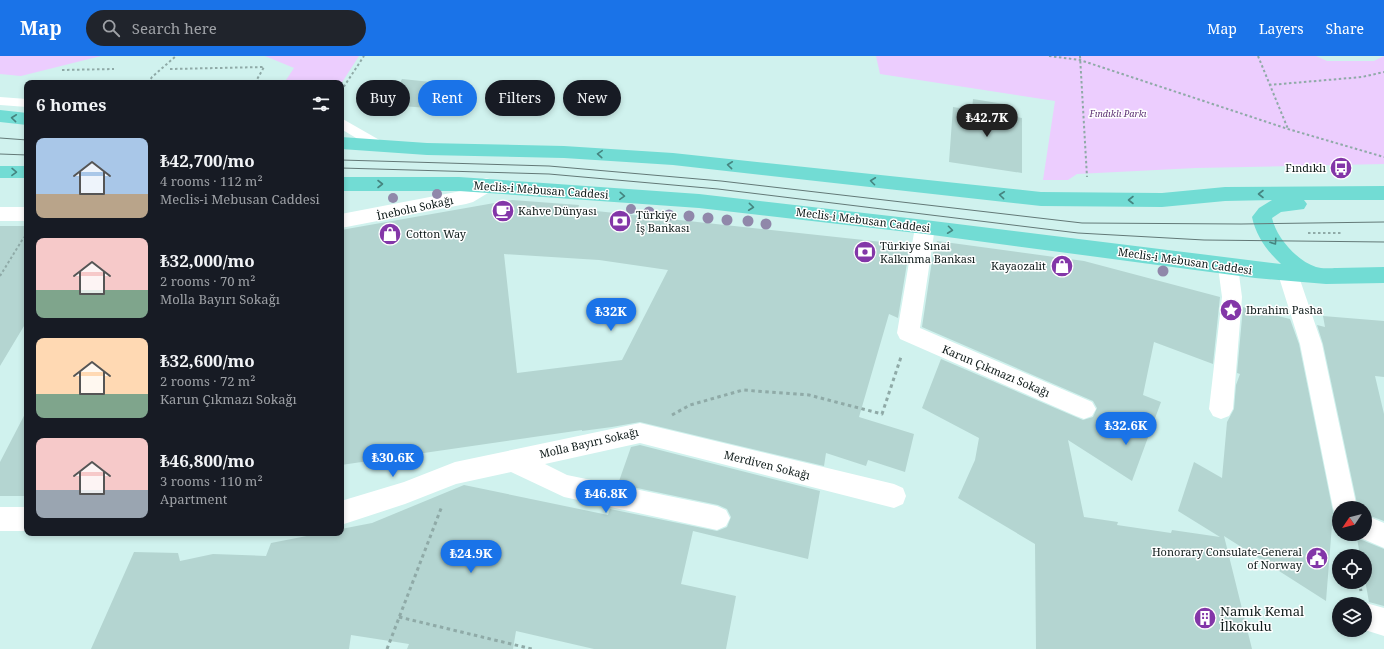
<!DOCTYPE html>
<html lang="en">
<head>
<meta charset="utf-8">
<style>
	:root { --surface:#171b24; --page:#20242c; --text:#f1f3f6; --muted:#9ea1a6; --accent:#1a73e8 }
	body { margin:0; font-family:"Noto Serif",serif; background:var(--page); color:var(--text); height:100vh; display:flex; flex-direction:column; font-size:15px; white-space:nowrap }
	* { box-sizing:border-box; margin:0 }
	p { font-size:13px; color:var(--muted) }
	.icon { flex:none; width:22px; height:22px; fill:none; stroke:currentColor; stroke-width:2; stroke-linecap:round; stroke-linejoin:round }
	.map { position:relative; flex:1; overflow:hidden }
	.drawer { position:absolute; left:24px; top:24px; width:320px; height:456px; display:flex; flex-direction:column; background:var(--surface); border-radius:8px; box-shadow:0 2px 6px #0003 }
	.drawer>* { flex:none }
	.guide { position:absolute; left:356px; top:24px; width:380px; height:36px; display:flex; gap:8px }
	.needle { width:26px; rotate:235deg }
	.controls { position:absolute; left:1332px; top:445px; display:grid; gap:8px }
	.controls a { display:grid; place-items:center; width:40px; height:40px; border-radius:50%; background:var(--surface); box-shadow:0 2px 6px #0003; font-size:20px }
	.price { position:absolute; translate:-50% -34px; padding:0 9px; border-radius:14px; background:var(--accent); color:#fff; font-size:13px; line-height:26px; filter:drop-shadow(0 1px 2px #0008) }
	.price::after { content:''; position:absolute; left:50%; top:24px; width:12px; height:9px; margin-left:-6px; background:inherit; clip-path:polygon(0 0,100% 0,50% 100%) }
	.price.active { background:#222; color:#fff }
	ul { padding:0; list-style:none }
	li { display:flex; align-items:center; gap:12px; height:100px; padding:0 12px }
	li span { display:grid; place-items:center; flex:none; width:112px; height:80px; border-radius:8px; color:#555 }
	li>.icon { margin-inline-start:auto }
	span .icon { width:48px; height:48px; fill:#fffc; stroke-width:1 }
	li b { font-size:17px }
	h2 { display:flex; justify-content:space-between; align-items:center; height:48px; padding:0 12px; font-size:17px }
	.chip { padding:0 14px; border-radius:18px; background:var(--surface); box-shadow:0 2px 6px #0003; font-size:14px; line-height:36px }
	.chip.active { background:var(--accent); color:#fff }
	header { display:flex; align-items:center; gap:24px; box-sizing:border-box; height:56px; padding:0 20px; background:var(--accent); color:#fff }
	header strong { font-size:19px }
	nav { display:flex; gap:22px; margin-inline-start:auto; font-size:14px }
	.search { width:280px; height:36px; background:var(--page); display:flex; align-items:center; gap:10px; box-sizing:border-box; padding:0 14px; border-radius:22px; color:var(--muted); font-size:15px }
	.map>svg:first-child { display:block }
	.green { fill:#eccdfe }
	.building { fill:#b4d5d1; fill-rule:evenodd }
	.lines { fill:none; stroke-linecap:round; stroke-linejoin:round }
	.path-far1 { stroke:#8faaa7; stroke-width:2; stroke-dasharray:2.5 2.5; stroke-linecap:butt }
	.path { stroke:#8faaa7; stroke-width:3; stroke-dasharray:3.5 3.5; stroke-linecap:butt }
	.lane { fill:#fff; fill-rule:evenodd }
	.street { fill:#fff; fill-rule:evenodd }
	.primary { fill:#72dcd4; fill-rule:evenodd }
	.tram { stroke:#637977; stroke-width:1 }
	.tree { fill:#9088aa }
	.oneway { stroke:#458580 }
	.labels { text-anchor:middle; stroke-width:3; stroke-linejoin:round; paint-order:stroke }
	.far-park-label { font-size:9px; font-style:italic; fill:#5c3173; stroke:#fff }
	.poi-label { font-size:11px; fill:#0e1a19; stroke:#fff; text-anchor:start }
	.street-label { font-size:11px; fill:#0e1a19; stroke:#fff }
	.near-poi-label { font-size:13px; fill:#0e1a19; stroke:#fff; text-anchor:start }
</style>
</head>
<body>
<header>
<strong>Map</strong>
<div class="search"><svg class="icon" aria-label="search" viewBox="0 0 24 24"><circle cx="10" cy="10" r="6"/><path d="M15 15l6 6"/></svg>Search here</div>
<nav><a>Map</a><a>Layers</a><a>Share</a></nav>
</header>
<div class="map">
<svg width="1384" height="593" viewBox="0 0 1384 593">
	<rect width="100%" height="100%" fill="#d0f2ee"/>
	<!-- green -->
	<path class="green" d="M0 0H101L21 20 0 18Z
		M265 0H359L341 28 284 27 294 12Z
		M876 0H1316L1327 5H1374L1384 0V108L1196 112 1077 118 1068 124H1043L1055 45 880 18Z"/>
	<!-- building -->
	<path class="building" d="M402 23 441 27 428 52 388 49Z
		M973 43 1004 48 1003 59 1022 62V117L949 106 953 51 972 54Z
		M512 144 579 149 578 153 910 189 898 262 889 258 859 361 914 378 905 416 868 404 866 410 826 397 824 410 640 366 612 371 582 375V374L341 409V174ZM504 198 599 204 668 214 622 304 517 317Z
		M0 170H27V265L0 310Z
		M937 185 1084 205 1220 241 1213 308 1154 286 1143 339 1161 346 1132 425 1068 384 1084 461 1118 466 1117 469 1171 477 1172 474 1220 481 1178 455 1194 406 1222 422 1227 366 1234 353 1236 329 1240 318 1237 317 1243 251 1290 263 1299 288 1333 456 1326 545 1224 480 1252 593H1036L1035 488 958 442 975 404 979 382 922 352 941 303 1083 364 1093 361 1097 352 1093 345 922 271 934 191 936 192Z
		M1323 260 1384 265V321L1375 320 1384 358V465L1365 458V452H1358L1323 288 1317 269 1325 271Z
		M27 354V440H0V406Z
		M640 389 820 435 808 503 693 475 681 528 736 540 726 593H594L516 575 513 593H407L409 588 351 579 349 593H91L134 496 178 497 180 505 213 498 266 500 271 487 322 477H341V473L372 467 464 429 608 459 610 453 717 475 727 471 731 461 727 453 718 449 618 428 631 391Z
		M1357 482 1384 493V550L1369 546 1365 524V500H1360Z"/>
	<g class="lines">
		<!-- path-far1 -->
		<path class="path-far1" d="M1049 0 1080 4 1288 73 1384 101
			M1080 0 1087 121
			M1258 0 1288 73
			M170 13 264 11 255 27
			M62 14 114 13
			M148 27 152 21 176 0
			M1269 29 1362 21 1384 16
			M341 35 364 0
			M1308 177H1342
			M0 220 24 181"/>
		<!-- path -->
		<path class="path" d="M672 359 690 349 743 334 809 339 882 358 901 301
			M1359 526 1361 535
			M399 561 532 593
			M387 593 442 450"/>
		<!-- lane -->
		<path class="lane" d="M0 41 27 43V51L0 49Z
			M341 62 383 86 385 89 383 92 378 94 373 92 341 73Z"/>
		<!-- street -->
		<path class="street" d="M486 122 493 124 495 129 493 134 473 146 466 148 341 172V158L461 135 479 124Z
			M0 151H27V165H0Z
			M925 164 932 166 935 171 920 272 1092 346 1096 353 1092 360 1084 363 1076 360 900 283 897 277 915 171 918 166Z
			M1228 203 1235 205 1238 211 1242 241 1233 353 1229 360 1221 363 1213 360 1209 353 1222 241 1218 211 1221 205Z
			M1288 210 1295 212 1298 218 1322 288 1357 452H1339V461L1336 460 1333 452 1300 288 1278 218 1281 212Z
			M640 367 894 428 903 432 906 440 903 448 894 452 640 387 545 408 567 419 717 450 726 454 730 462 726 470 717 474 564 441 511 416 456 428 405 448 341 469V445L404 426 455 406Z
			M0 451H27V475H0Z
			M1365 459 1384 467V492L1356 480 1355 478H1365Z
			M1366 547 1384 552V580L1365 574V548Z"/>
		<!-- primary -->
		<path class="primary" d="M0 54 27 57V69L0 66Z
			M341 81 427 87 564 90 673 97 1041 136 1162 137 1225 131 1384 130V144H1304L1307 148 1304 153 1281 156 1272 162C1276 181 1297 205 1316 211 1322 213 1331 212 1337 212 1353 212 1368 211 1384 211V227L1326 228 1255 222 925 178 699 152 459 135H341V121H459L699 138 925 164 1281 208C1267 195 1256 180 1252 161L1259 152 1272 144 1225 145 1162 151 1041 150 673 109 564 102 427 99 341 93Z
			M0 110H27V122H0Z"/>
		<!-- tram -->
		<path class="tram" d="M0 82 27 84
			M0 98 27 99
			M341 104 549 110 721 125 1082 167 1241 168 1384 166
			M341 112 549 118 718 133 1078 177 1204 184 1384 186"/>
	</g>
	<!-- trees -->
	<g class="tree">
		<circle cx="437" cy="138" r="5"/>
		<circle cx="393" cy="142" r="5"/>
		<circle cx="631" cy="153" r="5"/>
		<circle cx="649" cy="156" r="5.5"/>
		<circle cx="669" cy="159" r="5.5"/>
		<circle cx="689" cy="160" r="5.5"/>
		<circle cx="708" cy="162" r="5.5"/>
		<circle cx="727" cy="164" r="5.5"/>
		<circle cx="748" cy="165" r="5.5"/>
		<circle cx="766" cy="168" r="5.5"/>
		<circle cx="1163" cy="215" r="5.5"/>
	</g>
	<!-- one-way arrows -->
	<defs><path id="oneway-chevron" d="M-2-3.5L2.5 0L-2 3.5" fill="none" stroke-width="1.6" stroke-linecap="round" stroke-linejoin="round"/></defs>
	<g class="oneway">
		<use href="#oneway-chevron" transform="translate(14 62) rotate(-174)"/>
		<use href="#oneway-chevron" transform="translate(600 98) rotate(-176)"/>
		<use href="#oneway-chevron" transform="translate(730 109) rotate(-174)"/>
		<use href="#oneway-chevron" transform="translate(14 116) rotate(1)"/>
		<use href="#oneway-chevron" transform="translate(873 125) rotate(-173)"/>
		<use href="#oneway-chevron" transform="translate(380 128)"/>
		<use href="#oneway-chevron" transform="translate(1261 138) rotate(180)"/>
		<use href="#oneway-chevron" transform="translate(1002 139) rotate(-174)"/>
		<use href="#oneway-chevron" transform="translate(622 140) rotate(4)"/>
		<use href="#oneway-chevron" transform="translate(1131 144) rotate(180)"/>
		<use href="#oneway-chevron" transform="translate(751 151) rotate(6)"/>
		<use href="#oneway-chevron" transform="translate(950 174) rotate(7)"/>
		<use href="#oneway-chevron" transform="translate(1274 186) rotate(56)"/>
	</g>
	<!-- icons -->
	<defs>
		<g id="bus-disc" transform="scale(1.15)"><circle r="9.5" fill="#8336a8" stroke="#fff"/><path d="M-5-6H5V4H4V6H2V4H-2V6H-4V4H-5ZM-3.5-4V0h7V-4ZM-3.5 1.2v1.5H-2V1.2ZM2 1.2v1.5H3.5V1.2Z" fill="#fff"/></g>
		<g id="cafe-disc" transform="scale(1.15)"><circle r="9.5" fill="#8336a8" stroke="#fff"/><path d="M-5.5-4.5H6V0H3Q3 3.5 0 3.5H-2.5Q-5.5 3.5-5.5 0ZM3-3.2v2h1.7v-2ZM-6 4.5H4V6H-6Z" fill="#fff"/></g>
		<g id="bank-disc" transform="scale(1.15)"><circle r="9.5" fill="#8336a8" stroke="#fff"/><path d="M-6-4H6V4H-6ZM0-2.3a2.3 2.3 0 1 0 0 4.6a2.3 2.3 0 1 0 0-4.6Z" fill="#fff"/></g>
		<g id="shop-disc" transform="scale(1.15)"><circle r="9.5" fill="#8336a8" stroke="#fff"/><path d="M-5-2.5h2.3a2.7 3.5 0 0 1 5.4 0H5L5.5 6h-11ZM-1.5-2.5h3a1.5 2.3 0 0 0-3 0Z" fill="#fff"/></g>
		<g id="sight-disc" transform="scale(1.15)"><circle r="9.5" fill="#8336a8" stroke="#fff"/><path d="M0-6L1.8-2.2L6-1.7L2.9 1.2L3.7 5.4L0 3.3L-3.7 5.4L-2.9 1.2L-6-1.7L-1.8-2.2Z" fill="#fff"/></g>
		<g id="civic-disc" transform="scale(1.15)"><circle r="9.5" fill="#8336a8" stroke="#fff"/><path d="M-.6-6.5H3V-4.5H.6V-3L4-1V1h2V6H-6V1h2V-1L-.6-3ZM-1.2 2.5V6h2.4V2.5Z" fill="#fff"/></g>
		<g id="building-disc" transform="scale(1.15)"><circle r="9.5" fill="#8336a8" stroke="#fff"/><path d="M-4-6H4V6H1V3H-1V6H-4ZM-2.5-4.3h1.7v1.8h-1.7ZM.8-4.3h1.7v1.8H.8ZM-2.5-1h1.7V.8h-1.7ZM.8-1h1.7V.8H.8Z" fill="#fff"/></g>
	</defs>
	<g fill-rule="evenodd">
		<use href="#bus-disc" x="1341" y="112"/>
		<use href="#cafe-disc" x="503" y="155"/>
		<use href="#bank-disc" x="620" y="165"/>
		<use href="#shop-disc" x="390" y="178"/>
		<use href="#bank-disc" x="865" y="196"/>
		<use href="#shop-disc" x="1062" y="210"/>
		<use href="#sight-disc" x="1231" y="254"/>
		<use href="#civic-disc" x="1317" y="502"/>
		<use href="#building-disc" x="1205" y="562"/>
	</g>
	<g class="labels">
		<!-- far-park labels -->
		<g class="far-park-label">
			<text x="1118" y="61">Fındıklı Parkı</text>
		</g>
		<!-- poi labels -->
		<g class="poi-label">
			<text x="1326" y="116" text-anchor="end">Fındıklı</text>
			<text x="518" y="159">Kahve Dünyası</text>
			<text x="636" y="163">Türkiye<tspan x="636" dy="13">İş Bankası</tspan></text>
			<text x="406" y="182">Cotton Way</text>
			<text x="880" y="194">Türkiye Sınai<tspan x="880" dy="13">Kalkınma Bankası</tspan></text>
			<text x="1046" y="214" text-anchor="end">Kayaozalit</text>
			<text x="1246" y="258">Ibrahim Pasha</text>
			<text x="1302" y="500" text-anchor="end">Honorary Consulate-General<tspan x="1302" dy="13">of Norway</tspan></text>
		</g>
		<!-- street labels -->
		<g class="street-label">
			<text transform="translate(541 134) rotate(4)" y="4">Meclis-i Mebusan Caddesi</text>
			<text transform="translate(415 152) rotate(-12)" y="4">İnebolu Sokağı</text>
			<text transform="translate(863 164) rotate(7)" y="4">Meclis-i Mebusan Caddesi</text>
			<text transform="translate(1185 205) rotate(8)" y="4">Meclis-i Mebusan Caddesi</text>
			<text transform="translate(996 315) rotate(23)" y="4">Karun Çıkmazı Sokağı</text>
			<text transform="translate(589 387) rotate(-13)" y="4">Molla Bayırı Sokağı</text>
			<text transform="translate(767 409) rotate(14)" y="4">Merdiven Sokağı</text>
		</g>
		<!-- near-poi labels -->
		<g class="near-poi-label">
			<text x="1220" y="560">Namık Kemal<tspan x="1220" dy="15">İlkokulu</tspan></text>
		</g>
	</g>
</svg>
<div class="controls">
<a><svg class="needle" viewBox="-14 -14 28 28"><path d="M0-13l5 13h-10z" fill="#e53935"/><path d="M0 13l5-13h-10z" fill="#9ea1a6"/></svg></a>
<a><svg class="icon" aria-label="locate" viewBox="0 0 24 24"><circle cx="12" cy="12" r="6"/><path d="M12 2v4M12 18v4M2 12h4M18 12h4"/></svg></a>
<a><svg class="icon" aria-label="layers" viewBox="0 0 24 24"><path d="M12 4l9 5-9 5-9-5zM3 14l9 5 9-5"/></svg></a>
</div>
<b class="price active" style="left:987px;top:82px">₺42.7K</b>
<b class="price" style="left:611px;top:276px">₺32K</b>
<b class="price" style="left:1126px;top:390px">₺32.6K</b>
<b class="price" style="left:393px;top:422px">₺30.6K</b>
<b class="price" style="left:606px;top:458px">₺46.8K</b>
<b class="price" style="left:471px;top:518px">₺24.9K</b>
<div class="guide">
<a class="chip">Buy</a>
<a class="chip active">Rent</a>
<a class="chip">Filters</a>
<a class="chip">New</a>
</div>
<section class="drawer">
<h2>6 homes<svg class="icon" aria-label="filters" viewBox="0 0 24 24"><path d="M4 7h16M4 17h16"/><circle cx="9" cy="7" r="2"/><circle cx="15" cy="17" r="2"/></svg></h2>
<ul>
<li><span style="background:linear-gradient(#a9c7e8 70%,#b9a48a 0)"><svg class="icon" aria-label="home" viewBox="0 0 24 24"><path d="M3 11l9-7 9 7M6 9v11h12V9"/></svg></span><div><b>₺42,700/mo</b><p>4 rooms · 112 m²</p><p>Meclis-i Mebusan Caddesi</p></div></li>
<li><span style="background:linear-gradient(#f6c9c9 65%,#7fa58c 0)"><svg class="icon" aria-label="home" viewBox="0 0 24 24"><path d="M3 11l9-7 9 7M6 9v11h12V9"/></svg></span><div><b>₺32,000/mo</b><p>2 rooms · 70 m²</p><p>Molla Bayırı Sokağı</p></div></li>
<li><span style="background:linear-gradient(#ffd9b3 70%,#7fa58c 0)"><svg class="icon" aria-label="home" viewBox="0 0 24 24"><path d="M3 11l9-7 9 7M6 9v11h12V9"/></svg></span><div><b>₺32,600/mo</b><p>2 rooms · 72 m²</p><p>Karun Çıkmazı Sokağı</p></div></li>
<li><span style="background:linear-gradient(#f6c9c9 65%,#9aa5b1 0)"><svg class="icon" aria-label="home" viewBox="0 0 24 24"><path d="M3 11l9-7 9 7M6 9v11h12V9"/></svg></span><div><b>₺46,800/mo</b><p>3 rooms · 110 m²</p><p>Apartment</p></div></li>
</ul>
</section>
</div>
</body>
</html>
